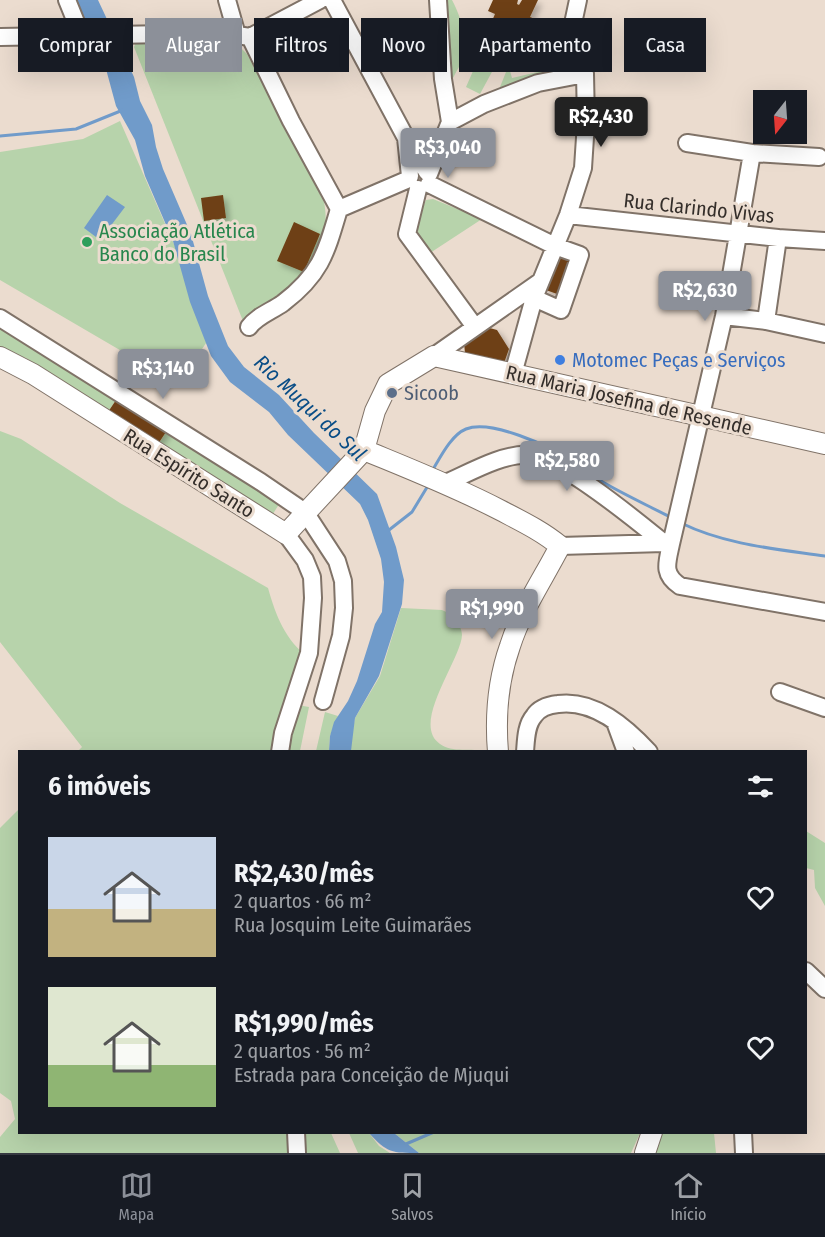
<!DOCTYPE html>
<html lang="pt">
<head>
<meta charset="utf-8">
<style>
	:root { --surface:#171b24; --page:#242831; --text:#f1f3f6; --muted:#9ea1a6; --line:#363941; --accent:#8c9099 }
	body { margin:0; font-family:"Fira Sans Condensed",sans-serif; background:var(--page); color:var(--text); height:100vh; display:flex; flex-direction:column; font-size:22px; white-space:nowrap }
	* { box-sizing:border-box; margin:0 }
	p { font-size:20px; color:var(--muted) }
	.icon { flex:none; width:33px; height:33px; fill:none; stroke:currentColor; stroke-width:2; stroke-linecap:round; stroke-linejoin:round }
	.map { position:relative; flex:1; overflow:hidden }
	.side { position:absolute; left:18px; top:750px; width:789px; height:384px; display:flex; flex-direction:column; background:var(--surface); border-radius:0px; box-shadow:0 6px 24px #0002 }
	.side>* { flex:none }
	.top-card { position:absolute; left:18px; top:18px; width:789px; height:54px; display:flex; gap:12px }
	.needle { width:39px; rotate:197deg }
	.tools { position:absolute; left:753px; top:90px; display:grid; gap:12px }
	.tools a { display:grid; place-items:center; width:54px; height:54px; border-radius:0px; background:var(--surface); box-shadow:0 6px 24px #0002; font-size:30px }
	.price { position:absolute; translate:-50% -51px; padding:0 14px; border-radius:6px; background:var(--accent); color:#fff; font-size:20px; line-height:39px; filter:drop-shadow(0 2px 3px #0008) }
	.price::after { content:''; position:absolute; left:50%; top:36px; width:18px; height:14px; margin-left:-9px; background:inherit; clip-path:polygon(0 0,100% 0,50% 100%) }
	.price.selected { background:#222; color:#fff }
	ul { padding:0; list-style:none }
	li { display:flex; align-items:center; gap:18px; height:150px; padding:0 30px }
	li span { display:grid; place-items:center; flex:none; width:168px; height:120px; border-radius:0px; color:#555 }
	li>.icon { margin-inline-start:auto }
	span .icon { width:72px; height:72px; fill:#fffc; stroke-width:1 }
	li b { font-size:26px }
	h2 { display:flex; justify-content:space-between; align-items:center; height:72px; padding:0 30px; font-size:26px }
	.pill { padding:0 21px; border-radius:0px; background:var(--surface); box-shadow:0 6px 24px #0002; font-size:21px; line-height:54px }
	.pill.selected { background:var(--accent); color:#fff }
	.tabs { display:flex; justify-content:space-around; align-items:center; height:84px; border-top:2px solid var(--line); background:var(--surface); font-size:16px; color:var(--muted) }
	.tabs a { display:grid; justify-items:center; gap:3px }
	.tabs .selected { color:var(--accent) }
	.map>svg:first-child { display:block }
	.green { fill:#b7d3ab }
	.water { fill:#709bca }
	.lines { fill:none; stroke-linecap:round; stroke-linejoin:round }
	.stream { stroke:#709bca; stroke-width:3 }
	.building { fill:#6e4116; filter:url(#shadow) }
	.minor-casing { stroke:#807368; stroke-width:20 }
	.major-casing { stroke:#807368; stroke-width:22 }
	.minor { stroke:#fff; stroke-width:16 }
	.major { stroke:#fff; stroke-width:20 }
	.leisure-dot { fill:#2e9e5b; stroke:#ebdccf; stroke-width:2 }
	.shop-dot { fill:#3f7fe0; stroke:#ebdccf; stroke-width:2 }
	.service-dot { fill:#5c6f8a; stroke:#ebdccf; stroke-width:2 }
	.labels { text-anchor:middle; stroke-width:6; stroke-linejoin:round; paint-order:stroke }
	.street-label { font-size:20px; fill:#342e2a; stroke:#ebdccf }
	.leisure-label { font-size:20px; fill:#27864d; stroke:#ebdccf; text-anchor:start }
	.shop-label { font-size:20px; fill:#366cbe; stroke:#ebdccf; text-anchor:start }
	.service-label { font-size:20px; fill:#4e5e75; stroke:#ebdccf; text-anchor:start }
	.water-label { font-size:21px; font-style:italic; fill:#094d86; stroke:#ebdccf }
</style>
</head>
<body>
<div class="map">
<svg width="825" height="1153" viewBox="0 0 825 1153">
	<defs>
		<filter id="shadow"><feDropShadow dx="4" dy="4" stdDeviation="3" flood-color="#0004"/></filter>
	</defs>
	<rect width="100%" height="100%" fill="#ebdccf"/>
	<!-- green -->
	<path class="green" d="M442 0H452C459 13 468 37 465 52 463 61 457 70 453 78L450 81Z
		M227 39 238 45 247 54 324 202C332 240 310 277 279 298 267 306 254 313 243 321L134 47 137 40Z
		M477 62 493 70 480 94 466 87Z
		M544 66 554 68 549 74 498 92 506 72 510 71 512 78 542 71Z
		M120 121 213 333 178 384 0 280V152L83 139Z
		M433 199 482 219 430 253 416 229 418 219 426 200Z
		M0 321 118 397 108 412 26 358 0 348Z
		M168 429 281 501 271 517 158 444Z
		M0 431 21 439 120 503 268 588C276 616 285 640 309 658L292 704 309 707 300 751H78L82 747 0 642Z
		M401 608 442 610 457 617C458 622 462 630 462 635 461 660 410 724 440 744 452 753 472 748 486 751L351 752 350 744 355 718 380 676Z
		M325 712 338 716 330 736 329 751H316Z
		M19 809 20 1132 331 1133 340 1153H0V1137L15 1119 11 1101 0 1093V828Z
		M806 831 825 843V906L815 888 814 870 806 868Z
		M349 1133H369L379 1146 390 1153H358Z
		M394 1133H640L631 1153H419Z
		M663 1133H714L716 1153H654Z"/>
	<!-- water -->
	<path class="water" d="M77 0H98L134 77 140 101 152 125 156 147 163 169 191 234 208 296 228 346 244 367 279 395 314 433 377 494 396 547 404 580 402 604 379 676 355 718 351 751H329L330 736 334 722 348 701 357 681 375 624 382 612 384 582 381 559 368 520 360 504 288 435 269 412 230 382 211 356 190 302 173 241 145 176 135 140 116 106 103 58 83 17Z
		M107 195 125 207 100 240 84 228Z
		M369 1133H394L419 1153C392 1153 387 1153 369 1133Z"/>
	<g class="lines">
		<!-- stream -->
		<path class="stream" d="M0 136 76 129 123 110
			M432 471C440 458 451 435 466 429 491 419 549 446 570 460 581 466 590 474 601 481 623 494 647 505 670 517
			M681 523C726 545 777 549 825 556
			M389 530 412 512 429 484
			M406 1144 434 1132"/>
	</g>
	<!-- building -->
	<path class="building" d="M493 0H518L517 4 519 5 522 0H538L530 17 535 19 531 27 527 25 515 50 485 37 495 14 488 11Z
		M223 195 226 218 204 221 201 198Z
		M294 222 320 234 304 272 277 261Z
		M559 249 575 255 560 295 543 289Z
		M486 327 497 330 509 349 504 363 465 353 464 343Z
		M118 397 168 429 158 444 108 412Z"/>
	<g class="lines">
		<!-- minor casing -->
		<g class="minor-casing">
			<path id="minor" d="M67 0 82 37
				M227 0 237 35
				M332 0 406 138
				M438 0 443 79 450 122
				M0 37 224 33 250 37
				M250 37 291 121 339 209 409 179
				M250 37 320 0
				M687 143 752 153 819 157
				M752 153 724 316 671 544C667 563 662 574 680 586L825 612
				M429 174 450 122 484 104 538 83 585 74
				M410 176 406 138 427 172
				M429 184 555 246 580 255 561 310 534 298
				M418 189 407 234 475 327
				M568 215 778 238 825 241
				M724 316 766 321 825 334
				M0 318 261 482 305 512 337 561 343 581 344 608 341 636 323 701
				M766 321 778 238
				M249 327C257 316 272 311 283 303 321 274 326 253 339 209
				M434 356 541 281
				M513 374 534 298 568 215 583 168 586 122 585 74 571 33 578 0
				M446 483C469 473 503 453 529 455 560 457 638 522 664 543L671 544
				M560 546 664 543
				M780 692 825 708
				M615 722 626 752
				M280 752 283 733 309 653 313 598 312 577 305 560 286 534
				M525 752C526 740 526 725 534 716 539 708 549 705 558 704 594 699 626 727 649 752
				M806 971 825 989
				M296 1132 297 1153
				M743 1132 744 1153"/>
		</g>
		<!-- major casing -->
		<g class="major-casing">
			<path id="major" d="M0 357 33 374 286 534 364 450 375 411 388 384 434 356 825 444
				M364 450C410 469 456 487 500 510 521 521 542 531 560 546 543 579 521 611 510 646 498 680 495 716 498 752
				M645 1153 652 1132"/>
		</g>
		<!-- minor -->
		<use href="#minor" class="minor"/>
		<!-- major -->
		<use href="#major" class="major"/>
	</g>
	<!-- markers -->
	<circle class="leisure-dot" cx="87" cy="242" r="6"/>
	<circle class="shop-dot" cx="560" cy="360" r="6"/>
	<circle class="service-dot" cx="392" cy="393" r="6"/>
	<g class="labels">
		<!-- street labels -->
		<g class="street-label">
			<text transform="translate(699 208) rotate(6)" y="7">Rua Clarindo Vivas</text>
			<text transform="translate(629 400) rotate(13)" y="7">Rua Maria Josefina de Resende</text>
			<text transform="translate(189 473) rotate(32)" y="7">Rua Espírito Santo</text>
		</g>
		<!-- leisure labels -->
		<g class="leisure-label">
			<text x="99" y="238">Associação Atlética<tspan x="99" dy="23">Banco do Brasil</tspan></text>
		</g>
		<!-- shop labels -->
		<g class="shop-label">
			<text x="572" y="367">Motomec Peças e Serviços</text>
		</g>
		<!-- service labels -->
		<g class="service-label">
			<text x="404" y="400">Sicoob</text>
		</g>
		<!-- water labels -->
		<g class="water-label">
			<text transform="translate(310 408) rotate(43)" y="7">Rio Muqui do Sul</text>
		</g>
	</g>
</svg>
<div class="tools">
<a><svg class="needle" viewBox="-14 -14 28 28"><path d="M0-13l5 13h-10z" fill="#e53935"/><path d="M0 13l5-13h-10z" fill="#9ea1a6"/></svg></a>
</div>
<b class="price selected" style="left:601px;top:148px">R$2,430</b>
<b class="price" style="left:448px;top:179px">R$3,040</b>
<b class="price" style="left:705px;top:322px">R$2,630</b>
<b class="price" style="left:163px;top:400px">R$3,140</b>
<b class="price" style="left:567px;top:492px">R$2,580</b>
<b class="price" style="left:492px;top:640px">R$1,990</b>
<div class="top-card">
<a class="pill">Comprar</a>
<a class="pill selected">Alugar</a>
<a class="pill">Filtros</a>
<a class="pill">Novo</a>
<a class="pill">Apartamento</a>
<a class="pill">Casa</a>
</div>
<section class="side">
<h2>6 imóveis<svg class="icon" aria-label="filters" viewBox="0 0 24 24"><path d="M4 7h16M4 17h16"/><circle cx="9" cy="7" r="2"/><circle cx="15" cy="17" r="2"/></svg></h2>
<ul>
<li><span style="background:linear-gradient(#c9d6e8 60%,#c2b280 0)"><svg class="icon" aria-label="home" viewBox="0 0 24 24"><path d="M3 11l9-7 9 7M6 9v11h12V9"/></svg></span><div><b>R$2,430/mês</b><p>2 quartos · 66 m²</p><p>Rua Josquim Leite Guimarães</p></div><svg class="icon" aria-label="heart" viewBox="0 0 24 24"><path d="M12 20l-8-8c-3-5 5-10 8-4 3-6 11-1 8 4z"/></svg></li>
<li><span style="background:linear-gradient(#dfe7d0 65%,#8fb573 0)"><svg class="icon" aria-label="home" viewBox="0 0 24 24"><path d="M3 11l9-7 9 7M6 9v11h12V9"/></svg></span><div><b>R$1,990/mês</b><p>2 quartos · 56 m²</p><p>Estrada para Conceição de Mjuqui</p></div><svg class="icon" aria-label="heart" viewBox="0 0 24 24"><path d="M12 20l-8-8c-3-5 5-10 8-4 3-6 11-1 8 4z"/></svg></li>
</ul>
</section>
</div>
<nav class="tabs">
<a class="selected"><svg class="icon" aria-label="map" viewBox="0 0 24 24"><path d="M3 6l6-2 6 2 6-2v14l-6 2-6-2-6 2zM9 4v14M15 6v14"/></svg>Mapa</a>
<a><svg class="icon" aria-label="saved" viewBox="0 0 24 24"><path d="M7 4h10v16l-5-4-5 4z"/></svg>Salvos</a>
<a><svg class="icon" aria-label="home" viewBox="0 0 24 24"><path d="M3 11l9-7 9 7M6 9v11h12V9"/></svg>Início</a>
</nav>
</body>
</html>
